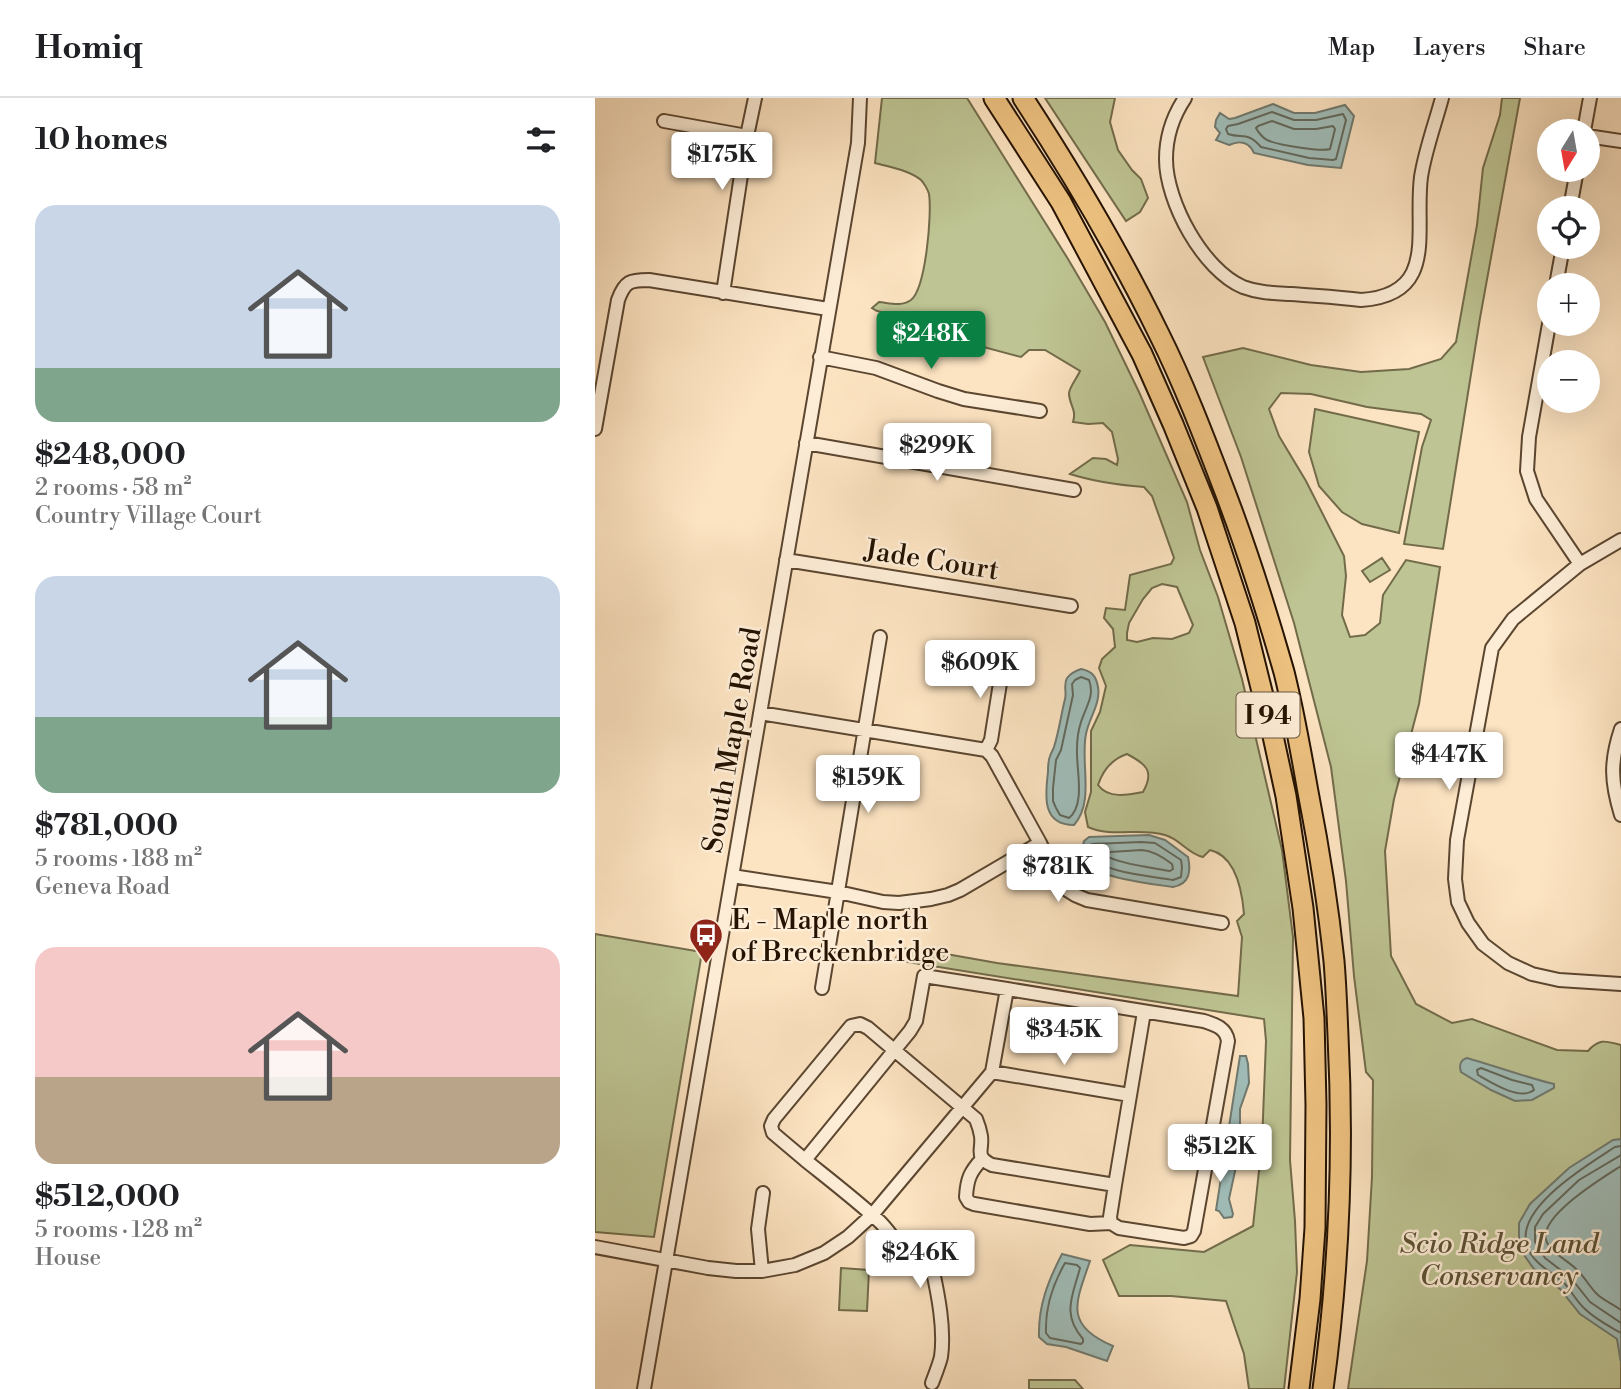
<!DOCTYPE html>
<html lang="en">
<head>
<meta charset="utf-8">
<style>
	:root { --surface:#fff; --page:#f2f2f2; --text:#202124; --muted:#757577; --line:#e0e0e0; --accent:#0b8043 }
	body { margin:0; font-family:"Libre Bodoni",serif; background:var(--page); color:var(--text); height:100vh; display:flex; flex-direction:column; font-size:26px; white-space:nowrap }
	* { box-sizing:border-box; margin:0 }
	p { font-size:23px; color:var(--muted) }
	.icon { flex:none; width:38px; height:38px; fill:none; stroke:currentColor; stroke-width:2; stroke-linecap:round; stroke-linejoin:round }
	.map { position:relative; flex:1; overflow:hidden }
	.side { display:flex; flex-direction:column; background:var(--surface); width:595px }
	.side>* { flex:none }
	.needle { width:46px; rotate:191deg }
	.fabs { position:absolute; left:942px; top:21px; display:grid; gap:14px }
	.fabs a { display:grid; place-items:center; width:63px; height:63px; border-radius:50%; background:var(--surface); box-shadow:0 7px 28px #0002; font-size:35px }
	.price { position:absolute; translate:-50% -60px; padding:0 16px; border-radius:7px; background:#fff; color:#222; font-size:23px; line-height:46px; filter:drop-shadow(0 2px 4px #0008) }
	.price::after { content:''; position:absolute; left:50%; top:42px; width:21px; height:16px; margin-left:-10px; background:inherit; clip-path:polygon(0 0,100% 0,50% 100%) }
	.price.current { background:var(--accent); color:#fff }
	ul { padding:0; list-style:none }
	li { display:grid; align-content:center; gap:14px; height:371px; padding:0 35px }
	li span { display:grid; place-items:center; height:217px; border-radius:21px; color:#555 }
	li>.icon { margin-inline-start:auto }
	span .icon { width:126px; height:126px; fill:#fffc; stroke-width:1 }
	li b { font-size:30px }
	h2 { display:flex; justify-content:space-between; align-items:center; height:84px; padding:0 35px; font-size:30px }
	header { display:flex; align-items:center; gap:42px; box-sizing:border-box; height:98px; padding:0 35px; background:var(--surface); border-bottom:2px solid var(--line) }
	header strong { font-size:33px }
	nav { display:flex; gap:38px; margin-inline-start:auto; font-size:24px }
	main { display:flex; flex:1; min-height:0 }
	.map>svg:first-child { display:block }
	.green { fill:#bec493; stroke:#726b4a; stroke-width:2; fill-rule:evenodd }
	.water { fill:#a0bdb9; stroke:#6f796f; stroke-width:2 }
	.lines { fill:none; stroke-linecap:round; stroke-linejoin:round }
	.shore { stroke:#62685c; stroke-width:2 }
	.minor-casing { stroke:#5b4630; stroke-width:16 }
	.highway-casing { stroke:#251200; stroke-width:23 }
	.minor { stroke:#fdedd7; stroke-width:12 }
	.highway { stroke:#eec280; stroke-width:19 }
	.labels { text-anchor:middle; stroke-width:5; stroke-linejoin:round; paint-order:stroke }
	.shield { fill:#fdedd7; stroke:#665440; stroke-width:2 }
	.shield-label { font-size:26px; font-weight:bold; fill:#251200 }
	.street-label { font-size:28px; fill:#251200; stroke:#fdedd7 }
	.poi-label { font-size:28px; fill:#251200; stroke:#fdedd7; text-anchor:start }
	.park-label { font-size:28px; font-style:italic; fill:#5b5033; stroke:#fdedd7 }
</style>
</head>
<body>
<header>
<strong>Homiq</strong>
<nav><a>Map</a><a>Layers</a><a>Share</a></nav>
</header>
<main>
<section class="side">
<h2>10 homes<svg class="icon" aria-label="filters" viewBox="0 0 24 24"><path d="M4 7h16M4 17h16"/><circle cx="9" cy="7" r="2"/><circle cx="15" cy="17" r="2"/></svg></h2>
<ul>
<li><span style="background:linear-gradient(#c9d6e8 75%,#7fa58c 0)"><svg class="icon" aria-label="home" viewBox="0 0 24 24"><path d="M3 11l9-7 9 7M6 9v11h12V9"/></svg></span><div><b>$248,000</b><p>2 rooms · 58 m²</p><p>Country Village Court</p></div></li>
<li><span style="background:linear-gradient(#c9d6e8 65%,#7fa58c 0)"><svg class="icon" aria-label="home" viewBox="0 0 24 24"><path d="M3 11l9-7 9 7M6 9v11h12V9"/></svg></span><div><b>$781,000</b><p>5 rooms · 188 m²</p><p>Geneva Road</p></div></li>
<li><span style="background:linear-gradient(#f6c9c9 60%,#b9a48a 0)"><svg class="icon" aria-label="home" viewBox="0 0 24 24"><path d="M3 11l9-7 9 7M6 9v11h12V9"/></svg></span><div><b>$512,000</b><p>5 rooms · 128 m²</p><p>House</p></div></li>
</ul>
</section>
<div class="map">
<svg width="1026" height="1291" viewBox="0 0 1026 1291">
	<rect width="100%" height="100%" fill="#fce3c1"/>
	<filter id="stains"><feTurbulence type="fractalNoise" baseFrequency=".00286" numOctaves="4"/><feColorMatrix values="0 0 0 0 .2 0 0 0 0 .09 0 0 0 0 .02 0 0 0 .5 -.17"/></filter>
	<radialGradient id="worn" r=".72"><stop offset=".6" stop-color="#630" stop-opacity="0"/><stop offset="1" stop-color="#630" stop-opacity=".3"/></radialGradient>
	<!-- green -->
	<path class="green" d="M287 0H372L473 161 510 224 544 294 592 404 605 452 623 499 647 581 687 752 698 839 695 1062 700 1123 702 1174 689 1291H654L649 1256 631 1203 576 1198H524L508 1162 535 1147 609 1154 658 1128 667 1045 671 943 669 921 300 862 306 850 340 854 402 865 643 898 647 839 642 823 649 816C647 792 641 758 615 752L608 759C593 756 585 741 570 737 545 729 517 740 493 729L490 714 496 694V633L505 614 511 588 504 570 507 561 520 549 518 531 509 520 511 510 530 512 535 477 576 466 579 460 557 398 549 389C524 387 500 384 475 376L498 360 511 361 522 367 523 361 517 334 508 325 493 326 478 324C482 311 474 307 474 295 475 288 482 280 485 273L450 252H434L426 259 351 239 346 230 334 224 282 213 277 210 284 204C295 205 306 209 316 202 331 190 337 115 334 96 333 92 329 85 326 82 314 72 294 69 280 65ZM567 486 582 489 598 527 594 535 577 541 558 540 542 544 532 542V535L534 525 548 501 557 490ZM532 656C551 666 560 673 548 694 533 697 513 701 503 687 508 672 517 661 532 656Z
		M450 0H520L515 24 523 52 537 72 546 81 553 100 545 114 531 123Z
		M907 0H925L885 220 848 451 809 446 827 349 836 322 826 316 772 309 716 296 686 295 674 311 684 338 711 383 749 458 751 478 747 517 755 539 770 537 785 525 788 497 811 462 845 469 824 606 799 701 790 753 796 858 821 906 857 925 877 921 962 952 993 953C1004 940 1011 943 1026 947V1291H753L772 1163 777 1079 778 982 771 974 759 878 751 783 736 669 699 525 646 359 608 259 648 250 716 267 766 274 814 271 846 261 861 244 882 127 888 70 905 17Z
		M720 311 824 334 804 435 767 426 747 414 724 388 714 354Z
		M787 460 795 472 775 484 767 473Z
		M0 836 107 854 59 1139 0 1134Z
		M246 1170 274 1172 272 1213 244 1212Z
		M434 1282H480L488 1291H434Z"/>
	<!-- water -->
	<path class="water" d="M678 6 699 15H720L750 7 759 18 746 70 713 67 659 55C654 44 645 42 634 47L621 42 625 35 620 29 621 22 625 15 634 21 640 20Z
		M486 571C496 573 501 577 503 589 506 605 494 620 491 636 485 665 500 703 479 727 447 727 450 698 453 674 453 669 453 663 455 658 456 655 458 652 459 649 464 633 466 617 470 601 472 594 468 587 472 580 476 575 480 573 486 571Z
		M554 737 570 742 593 759C596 773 595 786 578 789 558 786 503 780 490 765 485 759 487 750 489 743L494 739Z
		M645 958H651L653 966 654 985 645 1011V1050L634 1101 638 1116 637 1119 629 1120 624 1113 621 1112Z
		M872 960C900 968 927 978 955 985L959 986V990L937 1002 920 1003 896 992 866 974C864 968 865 962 872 960Z
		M1026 1041V1265L1022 1241 985 1216 965 1191 939 1171 924 1150V1125L935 1106 974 1070 1018 1042Z
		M467 1156 495 1163C481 1204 468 1227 518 1248L512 1263 471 1249 452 1246 444 1239C443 1208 453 1183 467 1156Z"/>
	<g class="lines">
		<!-- shore -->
		<path class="shore" d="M677 14 699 22H721L748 16 751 22 741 61 738 62 714 60 666 49C652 33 648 41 633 36L631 31 633 28 643 26Z
			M677 23 699 31H721L738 28 740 31 735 51C726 54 683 47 672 42 668 40 663 34 661 30L663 28Z
			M486 579 494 582C500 598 491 608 486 624 483 633 482 642 482 651 481 671 491 706 474 720L465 717 461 710 458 703V690L461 662 466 652 478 597 477 586 480 582Z
			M546 744 560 745 586 762 587 769 586 779 578 782C556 778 507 775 494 757V749L497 746Z
			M547 752C559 753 568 759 577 766L578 771 575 773C560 770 523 766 512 758L515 754Z
			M886 970 917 982 937 987 939 992C925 1003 897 985 883 977L882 972Z
			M1026 1048 1020 1049C994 1066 919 1110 932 1148 938 1166 957 1174 970 1186 977 1194 982 1204 990 1211 1000 1221 1014 1228 1026 1235
			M1026 1057 984 1082 948 1116 940 1129V1144L950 1160 976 1180 995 1204 1026 1225
			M1026 1068C1009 1079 944 1118 951 1142 955 1155 973 1162 982 1172 990 1179 995 1190 1003 1197 1010 1203 1019 1207 1026 1212
			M470 1165 482 1167 485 1170C478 1197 466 1216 488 1241V1244L486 1246 455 1240 451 1235C450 1210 458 1186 470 1165Z"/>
		<!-- minor casing -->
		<g class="minor-casing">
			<path id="minor" d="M590 0C578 18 571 39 571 61 571 104 608 172 648 189 664 195 679 195 696 196 719 198 742 199 766 202 844 197 819 133 826 79 830 53 840 26 847 0
				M69 23 152 38
				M989 33 995 0
				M992 38 1026 43
				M975 110 982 72
				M961 187 968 149
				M128 195 152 38 160 0
				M954 226 934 339 932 373 941 401 985 466
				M225 259 281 270 343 293 369 301 445 313
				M0 331 23 202C30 183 35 182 54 182L233 211
				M211 345 479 392
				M1026 442 985 466 918 521 897 550 862 742 860 781 863 804 873 825 888 846 913 865 937 876 964 882 1026 886
				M191 462 476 508
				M165 615 391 652
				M1026 631C1015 664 1016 684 1026 717
				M391 652 397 658 445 745 460 777 469 790 480 797 492 802 627 825
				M391 652 396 642 409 560
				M137 778 243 794 288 804 304 805 336 801 353 797 365 792 445 745
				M227 890 285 539
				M397 974 535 997
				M387 1061C375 1074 372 1081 371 1099L374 1104 379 1106 495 1126 516 1125
				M210 1062 178 1035 176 1028 179 1021 256 928 265 926 273 930 381 1021C383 1026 385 1032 386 1038 388 1053 379 1058 397 1067L520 1087 515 1119 516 1125 524 1130 589 1140 596 1138 599 1133 633 943C631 930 621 927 609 923L412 891
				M520 1087 549 914
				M0 1149 113 1170 141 1173H167L200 1167 229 1155 253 1139 277 1117 397 974 412 891 329 878 321 923 315 933 210 1062C235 1082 261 1102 285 1124 295 1134 303 1148 314 1157 321 1162 330 1163 337 1169 343 1196 350 1231 346 1259 344 1267 340 1277 337 1285
				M167 1173 163 1131 168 1095
				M49 1291 263 45 265 0"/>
		</g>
		<!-- highway casing -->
		<g class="highway-casing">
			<path id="highway" d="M399 0 466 104 547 256 578 326 612 410 650 525 678 638 691 698 708 810 719 920 721 1007 720 1130 715 1201 704 1291
				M428 0C477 75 524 154 564 236 588 284 608 336 627 386 651 448 671 511 689 574 699 614 706 654 713 694 724 750 733 806 739 863 741 887 742 913 743 938 749 1056 744 1174 728 1291"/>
		</g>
		<!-- minor -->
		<use href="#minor" class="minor"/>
		<!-- highway -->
		<use href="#highway" class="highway"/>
	</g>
	<!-- icons -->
	<defs>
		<g id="bus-pin" transform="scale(1.75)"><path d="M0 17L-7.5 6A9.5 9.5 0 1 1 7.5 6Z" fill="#8f2418" stroke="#fdedd7"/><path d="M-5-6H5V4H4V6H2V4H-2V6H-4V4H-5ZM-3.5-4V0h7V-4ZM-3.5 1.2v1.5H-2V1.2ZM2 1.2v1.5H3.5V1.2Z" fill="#fff"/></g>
	</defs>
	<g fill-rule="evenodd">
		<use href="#bus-pin" x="111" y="837"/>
	</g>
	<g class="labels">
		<!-- shield labels -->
		<rect class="shield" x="641.5" y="594.5" width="63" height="45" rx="5"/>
		<g class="shield-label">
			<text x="673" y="626">I 94</text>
		</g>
		<!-- street labels -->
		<g class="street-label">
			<text transform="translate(337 461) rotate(9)" y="10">Jade Court</text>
			<text transform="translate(136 642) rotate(-80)" y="10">South Maple Road</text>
		</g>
		<!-- poi labels -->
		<g class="poi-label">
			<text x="136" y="831">E - Maple north<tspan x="136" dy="32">of Breckenbridge</tspan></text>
		</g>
		<!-- park labels -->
		<g class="park-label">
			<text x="904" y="1155">Scio Ridge Land<tspan x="904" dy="32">Conservancy</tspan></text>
		</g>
	</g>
	<rect width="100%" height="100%" filter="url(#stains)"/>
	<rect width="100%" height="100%" fill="url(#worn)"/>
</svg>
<div class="fabs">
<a><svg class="needle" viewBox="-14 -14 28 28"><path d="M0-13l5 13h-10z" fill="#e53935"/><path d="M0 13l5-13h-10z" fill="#757577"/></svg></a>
<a><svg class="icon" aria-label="locate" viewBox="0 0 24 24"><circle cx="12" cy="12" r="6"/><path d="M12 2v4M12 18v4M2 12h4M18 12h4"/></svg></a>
<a>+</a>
<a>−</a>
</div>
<b class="price" style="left:127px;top:94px">$175K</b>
<b class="price current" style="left:336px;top:273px">$248K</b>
<b class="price" style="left:342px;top:385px">$299K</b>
<b class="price" style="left:385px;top:602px">$609K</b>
<b class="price" style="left:854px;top:694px">$447K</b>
<b class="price" style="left:273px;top:717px">$159K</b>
<b class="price" style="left:463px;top:806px">$781K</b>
<b class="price" style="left:469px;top:969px">$345K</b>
<b class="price" style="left:625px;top:1086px">$512K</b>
<b class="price" style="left:325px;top:1192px">$246K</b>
</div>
</main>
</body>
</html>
